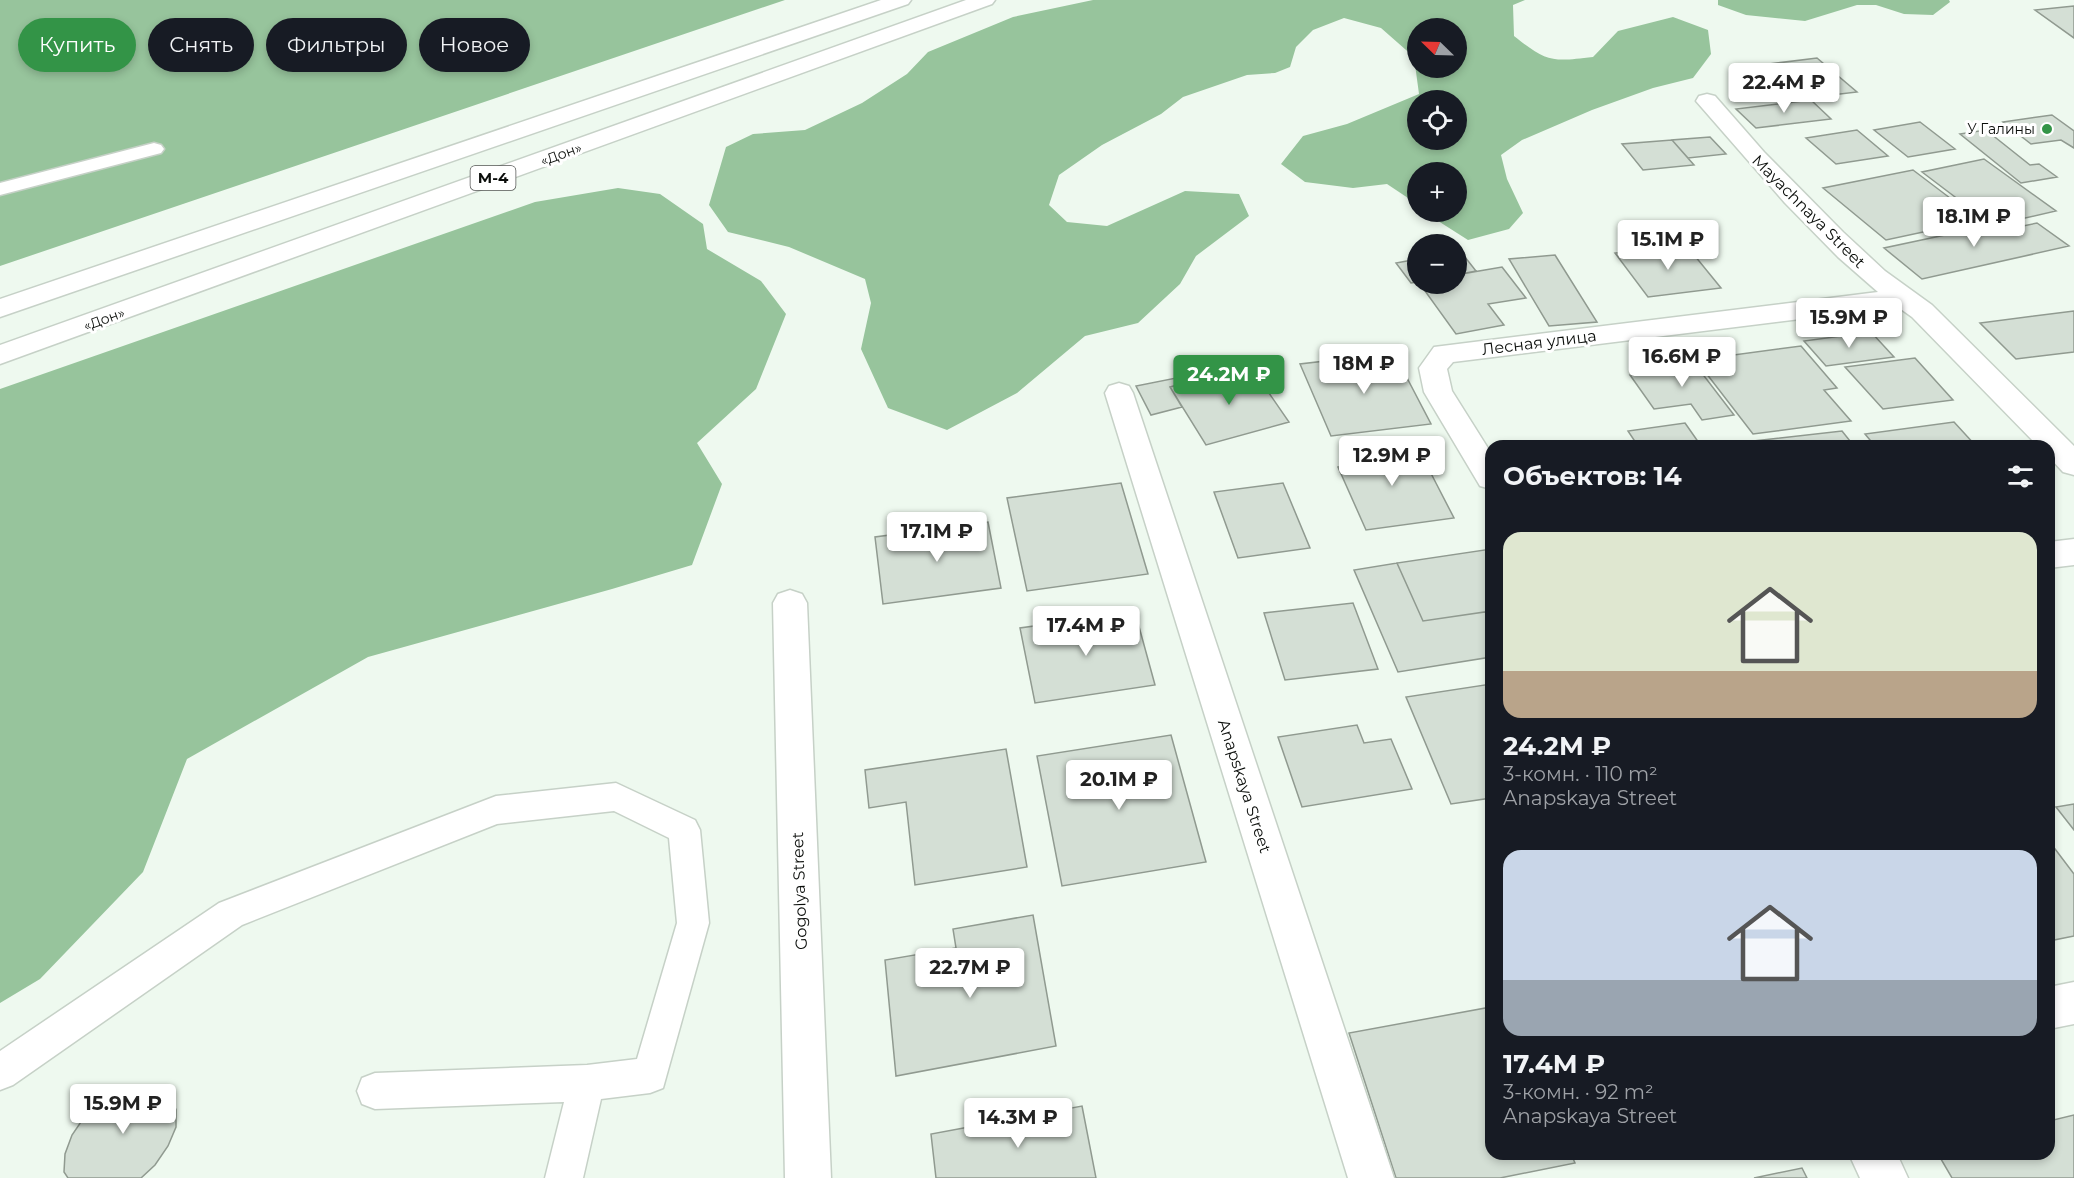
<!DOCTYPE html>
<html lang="ru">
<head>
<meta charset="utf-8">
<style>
	:root { --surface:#171b24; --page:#20242c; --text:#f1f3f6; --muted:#9ea1a6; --accent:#339447 }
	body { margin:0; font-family:Montserrat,sans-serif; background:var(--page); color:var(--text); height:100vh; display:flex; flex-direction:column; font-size:22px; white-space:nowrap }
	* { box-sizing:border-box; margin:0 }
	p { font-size:20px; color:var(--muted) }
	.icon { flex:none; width:33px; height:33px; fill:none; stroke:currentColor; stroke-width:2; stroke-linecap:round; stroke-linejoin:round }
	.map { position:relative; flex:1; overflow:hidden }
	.drawer { position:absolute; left:1485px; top:440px; width:570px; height:720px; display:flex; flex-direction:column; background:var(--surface); border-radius:18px; box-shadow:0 3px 9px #0003 }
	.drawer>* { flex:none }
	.hud { position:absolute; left:18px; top:18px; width:570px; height:54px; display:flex; gap:12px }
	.needle { width:39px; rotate:293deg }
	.tools { position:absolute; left:1407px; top:18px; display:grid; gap:12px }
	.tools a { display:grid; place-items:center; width:60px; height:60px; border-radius:50%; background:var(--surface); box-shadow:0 3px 9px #0003; font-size:30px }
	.price { position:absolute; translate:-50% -51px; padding:0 14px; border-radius:6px; background:#fff; color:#222; font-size:20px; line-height:39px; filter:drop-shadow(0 2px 3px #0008) }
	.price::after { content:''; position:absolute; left:50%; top:36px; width:18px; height:14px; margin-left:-9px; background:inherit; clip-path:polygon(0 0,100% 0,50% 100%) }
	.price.active { background:var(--accent); color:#fff }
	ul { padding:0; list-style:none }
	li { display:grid; align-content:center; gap:12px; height:318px; padding:0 18px }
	li span { display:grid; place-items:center; height:186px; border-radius:18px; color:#555 }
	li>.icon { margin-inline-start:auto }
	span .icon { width:108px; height:108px; fill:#fffc; stroke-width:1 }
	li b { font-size:26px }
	h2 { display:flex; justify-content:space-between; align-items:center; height:72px; padding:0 18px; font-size:26px }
	.pill { padding:0 21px; border-radius:27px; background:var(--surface); box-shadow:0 3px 9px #0003; font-size:21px; line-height:54px }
	.pill.active { background:var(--accent); color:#fff }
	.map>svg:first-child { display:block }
	.forest { fill:#97c49c; fill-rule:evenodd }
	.building { fill:#d4dfd5; stroke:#909a90; stroke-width:1.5 }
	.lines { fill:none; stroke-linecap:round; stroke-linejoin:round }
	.service-casing { stroke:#c6d1c7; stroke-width:3 }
	.minor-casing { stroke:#c6d1c7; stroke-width:3 }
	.trunk-casing { stroke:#c6d1c7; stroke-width:3 }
	.service { fill:#fff; fill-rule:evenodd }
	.minor { fill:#fff; fill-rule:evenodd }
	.trunk { fill:#fff; fill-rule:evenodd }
	.poi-dot { fill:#339447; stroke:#fff; stroke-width:2 }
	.labels { text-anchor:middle; stroke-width:6; stroke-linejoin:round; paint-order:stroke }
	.far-poi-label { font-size:14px; fill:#0a0d0a; stroke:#fff; text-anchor:end }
	.far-street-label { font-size:14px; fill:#0a0d0a; stroke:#fff }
	.shield { fill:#fff; stroke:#545654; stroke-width:1.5 }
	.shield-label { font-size:15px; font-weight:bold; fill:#0a0d0a }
	.street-label { font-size:16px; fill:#0a0d0a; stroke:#fff }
</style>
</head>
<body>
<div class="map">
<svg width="2074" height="1178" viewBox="0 0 2074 1178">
	<rect width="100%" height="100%" fill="#eef9ef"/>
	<!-- forest -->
	<path class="forest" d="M0 0H785L0 266Z
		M1093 0H1525L1513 5 1514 36C1547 62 1551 62 1593 57L1618 31 1673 17 1708 30 1711 54 1693 78 1653 88 1592 110 1522 140 1501 155 1507 179 1523 213 1509 229 1468 240 1424 212H1456V172H1418L1417 204 1387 184 1353 188 1305 182 1281 164 1303 136 1347 124 1419 94 1414 57 1381 28 1344 18 1313 30 1296 47 1290 67 1275 73 1247 75 1183 97 1161 114 1102 145 1059 175 1049 205 1067 222 1107 226 1185 191 1239 194 1249 216 1196 256 1180 284 1138 323 1085 336 1017 393 947 430 888 408 861 349 871 303 865 279 789 247 728 232 709 205 726 147 753 134 805 130 862 103 907 74 928 52 1013 17ZM1418 28H1456V68H1418ZM1418 100H1456V140H1418Z
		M1718 0H1949L1950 2 1933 15 1904 14 1876 5H1857L1805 21 1746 15 1718 5Z
		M618 188 660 194 703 224 707 249 761 281 786 314 756 389 697 443 722 484 692 565 612 589 368 657 187 759 143 872 40 979 0 1003V389L535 202Z"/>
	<!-- building -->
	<path class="building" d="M2074 6V38L2035 10Z
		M1817 58 1857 92 1798 99 1761 65Z
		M1811 100 1831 119 1756 128 1736 109Z
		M2052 115 2074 131V148L2061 140 2031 144 2003 122Z
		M1920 122 1955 149 1908 157 1874 130Z
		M1857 130 1888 156 1836 164 1806 138Z
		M1986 130 2030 165 2039 164 2057 177 2021 183 1960 134Z
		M1710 137 1726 154 1688 158 1672 140Z
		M1672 140 1694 165 1643 170 1622 144Z
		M1984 159 2056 211 2012 221 1975 212 1922 172Z
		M1913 170 1979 220 1886 240 1823 188Z
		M2006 222 2023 226 2037 223 2069 246 1922 279 1884 248Z
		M1686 245 1721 288 1648 297 1615 253Z
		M1461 252 1476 271 1456 275V253Z
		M1555 255 1597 322 1549 326 1509 259Z
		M1418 259V282L1411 283 1396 263Z
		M1502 267 1526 298 1488 304 1504 325 1456 334 1420 284H1456V275Z
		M2074 311V352L2016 359 1980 323Z
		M1871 332 1894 357 1826 366 1804 341Z
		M1801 346 1837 388 1824 390 1851 421 1753 434 1696 360Z
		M1394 353 1431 424 1331 436 1300 364Z
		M1688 355 1734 415 1702 420 1691 404 1654 409 1630 375 1666 370 1658 359Z
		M1915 358 1953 400 1883 409 1845 367Z
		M1251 367 1289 422 1206 445 1170 387Z
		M1181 377 1184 383 1170 387 1182 407 1151 415 1136 386Z
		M1954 422 1976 446H1875L1865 434Z
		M1685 423 1699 443 1678 446H1638L1628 431Z
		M1842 431 1854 446H1737L1736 443Z
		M1401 442 1409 458 1422 456 1454 518 1366 530 1338 467 1348 465 1341 449Z
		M1121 483 1148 574 1027 591 1007 498Z
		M1283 483 1310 548 1238 558 1214 492Z
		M988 522 1001 588 883 604 875 537Z
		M1491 549V611L1423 621 1397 563Z
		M1397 563 1423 621 1490 611 1491 657 1398 672 1354 570Z
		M1353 603 1378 669 1285 680 1264 613Z
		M1135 612 1155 685 1035 703 1020 628Z
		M1491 684V798L1451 804 1406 697Z
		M1357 725 1364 743 1391 739 1412 789 1302 807 1278 737Z
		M1171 735 1206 862 1062 886 1037 756Z
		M1006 749 1027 867 915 885 906 802 869 808 865 770Z
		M2074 804V830L2056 807Z
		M2049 841 2074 874V936L2049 941Z
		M1033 915 1056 1046 896 1076 885 960 956 948 953 929Z
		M1491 1007V1154H1571L1575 1163 1500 1178H1396L1349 1033Z
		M146 1085 162 1088 171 1096 176 1110V1127L168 1146 155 1165 141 1178H68L64 1172 65 1154 72 1135 85 1116 109 1097 128 1088Z
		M1082 1106 1096 1178H936L931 1134Z
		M2074 1115V1178H1952L1938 1154H2049V1121Z
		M1802 1168 1807 1178H1754Z"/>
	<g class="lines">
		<!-- service casing -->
		<g class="service-casing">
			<path id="service" d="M154 143 161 145 164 149 161 153 0 195V183Z
				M616 783 695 820 700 830 709 923 663 1088 650 1093 601 1099 583 1178H545L564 1102 375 1109 362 1104 357 1091 362 1078 375 1073 587 1065 637 1059 677 923 669 838 614 811 497 824 242 925 13 1085 0 1090V1051L219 903 496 796Z"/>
		</g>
		<!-- minor casing -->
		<g class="minor-casing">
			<path id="minor" d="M1707 94 1715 96 1764 152 1843 232 1885 271 1932 305 2074 446V475L2063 472 2049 457V446H2038L1912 317 1898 307 1453 362 1447 369 1452 391 1491 453V489L1480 486 1424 392 1419 368 1434 347 1878 292 1838 257 1785 203 1696 101 1699 96Z
				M1119 383 1129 386 1133 393 1394 1178H1348L1105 393 1109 386Z
				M2074 539V565L2049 568V542Z
				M790 590 802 594 807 603 831 1178H785L773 603 778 594Z
				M2074 982V1024L2049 1029V987Z
				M1849 1154H1897L1908 1178H1860Z"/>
		</g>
		<!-- trunk casing -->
		<g class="trunk-casing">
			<path id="trunk" d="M881 0H911L908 4 0 317V299Z
				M966 0H995L992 4 0 364V345Z"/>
		</g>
		<!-- service -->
		<use href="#service" class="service"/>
		<!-- minor -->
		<use href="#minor" class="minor"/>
		<!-- trunk -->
		<use href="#trunk" class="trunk"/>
	</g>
	<!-- markers -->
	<circle class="poi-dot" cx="2047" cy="129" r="6"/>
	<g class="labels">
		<!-- far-poi labels -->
		<g class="far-poi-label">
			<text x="2035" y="134">У Галины</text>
		</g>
		<!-- far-street labels -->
		<g class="far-street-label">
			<text transform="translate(561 154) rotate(-20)" y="5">«Дон»</text>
			<text transform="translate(104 319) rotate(-20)" y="5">«Дон»</text>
		</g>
		<!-- shield labels -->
		<rect class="shield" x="470.5" y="166" width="45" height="24" rx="4.5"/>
		<g class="shield-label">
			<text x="493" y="183">М-4</text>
		</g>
		<!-- street labels -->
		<g class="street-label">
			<text transform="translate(1809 211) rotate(45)" y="6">Mayachnaya Street</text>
			<text transform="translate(1539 342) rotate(-7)" y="6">Лесная улица</text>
			<text transform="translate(1245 786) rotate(72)" y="6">Anapskaya Street</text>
			<text transform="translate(799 891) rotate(-92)" y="6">Gogolya Street</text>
		</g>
	</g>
</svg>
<div class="tools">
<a><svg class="needle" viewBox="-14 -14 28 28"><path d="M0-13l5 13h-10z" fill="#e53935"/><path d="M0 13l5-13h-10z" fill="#9ea1a6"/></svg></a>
<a><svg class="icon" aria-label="locate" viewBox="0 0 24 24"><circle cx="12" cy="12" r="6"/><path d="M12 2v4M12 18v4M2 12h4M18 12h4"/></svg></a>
<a>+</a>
<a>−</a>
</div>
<b class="price" style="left:1784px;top:114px">22.4M ₽</b>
<b class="price" style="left:1974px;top:248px">18.1M ₽</b>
<b class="price" style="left:1668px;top:271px">15.1M ₽</b>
<b class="price" style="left:1849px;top:349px">15.9M ₽</b>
<b class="price" style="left:1682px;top:388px">16.6M ₽</b>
<b class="price" style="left:1364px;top:395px">18M ₽</b>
<b class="price active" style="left:1229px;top:406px">24.2M ₽</b>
<b class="price" style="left:1392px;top:487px">12.9M ₽</b>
<b class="price" style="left:937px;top:563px">17.1M ₽</b>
<b class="price" style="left:1086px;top:657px">17.4M ₽</b>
<b class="price" style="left:1119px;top:811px">20.1M ₽</b>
<b class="price" style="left:970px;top:999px">22.7M ₽</b>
<b class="price" style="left:123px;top:1135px">15.9M ₽</b>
<b class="price" style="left:1018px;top:1149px">14.3M ₽</b>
<div class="hud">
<a class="pill active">Купить</a>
<a class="pill">Снять</a>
<a class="pill">Фильтры</a>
<a class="pill">Новое</a>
</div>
<section class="drawer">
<h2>Объектов: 14<svg class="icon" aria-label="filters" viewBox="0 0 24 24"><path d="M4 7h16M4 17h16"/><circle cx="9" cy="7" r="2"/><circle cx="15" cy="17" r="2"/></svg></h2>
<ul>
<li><span style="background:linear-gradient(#dfe7d0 75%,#b9a48a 0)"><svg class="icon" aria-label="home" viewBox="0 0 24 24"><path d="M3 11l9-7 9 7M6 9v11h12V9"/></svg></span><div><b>24.2M ₽</b><p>3-комн. · 110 m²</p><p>Anapskaya Street</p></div></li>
<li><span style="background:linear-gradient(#c9d6e8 70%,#9aa5b1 0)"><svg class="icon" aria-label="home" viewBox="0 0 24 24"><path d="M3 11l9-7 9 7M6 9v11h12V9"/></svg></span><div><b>17.4M ₽</b><p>3-комн. · 92 m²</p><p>Anapskaya Street</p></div></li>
</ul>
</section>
</div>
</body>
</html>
